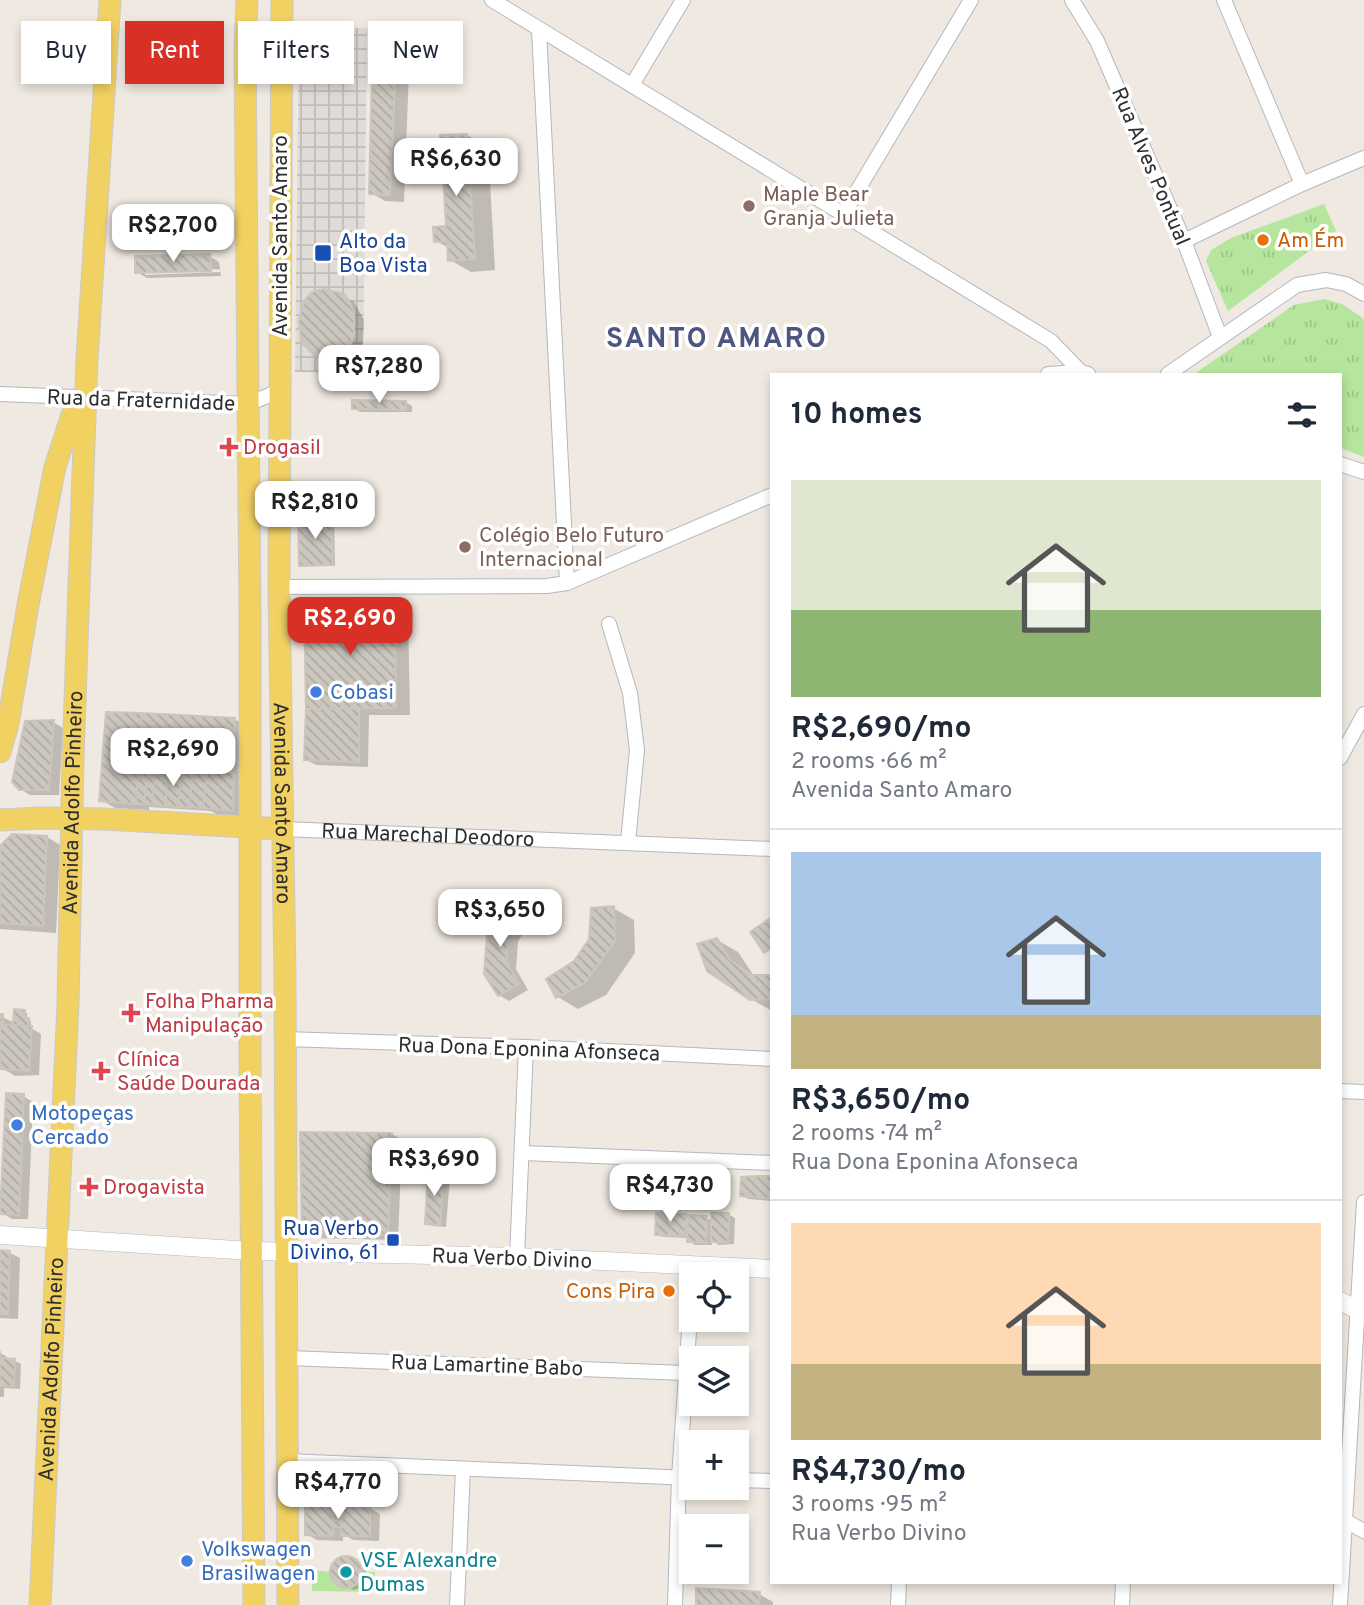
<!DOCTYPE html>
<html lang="en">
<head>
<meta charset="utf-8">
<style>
	:root { --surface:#fff; --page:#f6f6f7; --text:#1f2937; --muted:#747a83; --line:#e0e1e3; --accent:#d93025 }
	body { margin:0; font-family:Overpass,sans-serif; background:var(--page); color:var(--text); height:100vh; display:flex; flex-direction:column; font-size:26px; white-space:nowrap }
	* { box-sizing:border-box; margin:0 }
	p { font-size:23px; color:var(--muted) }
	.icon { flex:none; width:38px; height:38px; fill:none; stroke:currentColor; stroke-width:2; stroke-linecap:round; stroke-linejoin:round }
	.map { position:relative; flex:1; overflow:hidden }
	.drawer { position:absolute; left:770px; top:373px; width:572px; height:1211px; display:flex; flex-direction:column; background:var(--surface); border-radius:0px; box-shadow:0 4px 10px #0003 }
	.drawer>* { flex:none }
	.hud { position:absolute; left:21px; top:21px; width:644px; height:63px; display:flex; gap:14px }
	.buttons { position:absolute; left:679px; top:1262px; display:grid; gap:14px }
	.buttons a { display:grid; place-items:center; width:70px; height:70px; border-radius:0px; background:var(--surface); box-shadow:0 4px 10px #0003; font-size:35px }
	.price { position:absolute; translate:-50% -60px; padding:0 16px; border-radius:14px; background:#fff; color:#222; font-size:23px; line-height:46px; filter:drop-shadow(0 2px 4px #0008) }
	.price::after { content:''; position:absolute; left:50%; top:42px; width:21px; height:16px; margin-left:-10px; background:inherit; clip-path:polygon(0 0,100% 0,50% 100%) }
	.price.selected { background:var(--accent); color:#fff }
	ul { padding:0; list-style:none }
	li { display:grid; align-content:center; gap:14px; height:371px; padding:0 21px }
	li+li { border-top:2px solid var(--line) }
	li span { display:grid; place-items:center; height:217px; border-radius:0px; color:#555 }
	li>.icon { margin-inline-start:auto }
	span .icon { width:126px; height:126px; fill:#fffc; stroke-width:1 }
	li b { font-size:30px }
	h2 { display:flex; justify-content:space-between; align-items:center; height:84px; padding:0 21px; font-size:30px }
	.chip { padding:0 24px; border-radius:0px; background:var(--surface); box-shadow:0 4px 10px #0003; font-size:24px; line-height:63px }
	.chip.selected { background:var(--accent); color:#fff }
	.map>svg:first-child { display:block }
	.grass { fill:url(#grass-tufts) }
	.plaza { fill:url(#plaza-grid); fill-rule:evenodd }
	.shadow { fill:#0003; fill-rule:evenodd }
	.building { fill:url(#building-back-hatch); stroke:#cbc5ba; stroke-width:2 }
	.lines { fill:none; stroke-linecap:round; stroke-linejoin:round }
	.minor-casing { stroke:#b4b7c1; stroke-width:16 }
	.tertiary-casing { stroke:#b4b7c1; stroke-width:19 }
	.primary-casing { stroke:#c9c9c9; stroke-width:23 }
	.minor { stroke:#fff; stroke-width:14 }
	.tertiary { stroke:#fff; stroke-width:18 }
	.primary { stroke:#f2d163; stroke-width:21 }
	.education-dot { fill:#8d6e63; stroke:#fff; stroke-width:2.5 }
	.food-dot { fill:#e8710a; stroke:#fff; stroke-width:2.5 }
	.transit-dot { fill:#1a4fb4; stroke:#fff; stroke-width:2.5 }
	.health-dot { fill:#e0444e; stroke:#fff; stroke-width:2.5 }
	.shop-dot { fill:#3f7fe0; stroke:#fff; stroke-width:2.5 }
	.culture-dot { fill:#0f9aa8; stroke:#fff; stroke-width:2.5 }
	.labels { text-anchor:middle; stroke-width:7; stroke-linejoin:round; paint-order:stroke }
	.street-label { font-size:21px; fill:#2e2e2e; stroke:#fff }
	.education-label { font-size:21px; fill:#785e54; stroke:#fff; text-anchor:start }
	.food-label { font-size:21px; fill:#c56008; stroke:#fff; text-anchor:start }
	.transit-label { font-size:21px; fill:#164399; stroke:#fff; text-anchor:start }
	.health-label { font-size:21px; fill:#be3a42; stroke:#fff; text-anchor:start }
	.shop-label { font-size:21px; fill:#366cbe; stroke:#fff; text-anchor:start }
	.culture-label { font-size:21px; fill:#0d838f; stroke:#fff; text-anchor:start }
	.district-label { font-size:28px; font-weight:bold; letter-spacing:2px; fill:#4d5680; stroke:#fff }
</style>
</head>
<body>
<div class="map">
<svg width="1364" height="1605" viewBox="0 0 1364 1605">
	<defs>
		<pattern id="grass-tufts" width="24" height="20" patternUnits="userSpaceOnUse" patternTransform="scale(1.75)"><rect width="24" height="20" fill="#b6e59e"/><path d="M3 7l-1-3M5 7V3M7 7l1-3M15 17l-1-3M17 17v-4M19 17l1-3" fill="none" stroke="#9dc588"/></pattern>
		<pattern id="plaza-grid" width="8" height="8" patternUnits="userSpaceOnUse" patternTransform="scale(1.75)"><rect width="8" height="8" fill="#dfdcd8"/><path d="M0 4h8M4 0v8" fill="none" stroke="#c0bdba"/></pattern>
		<pattern id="building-back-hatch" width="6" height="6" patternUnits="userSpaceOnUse" patternTransform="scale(1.75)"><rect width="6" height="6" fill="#cbc7bf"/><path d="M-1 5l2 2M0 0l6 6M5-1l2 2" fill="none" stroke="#afaba4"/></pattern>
	</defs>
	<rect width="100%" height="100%" fill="#efe9e1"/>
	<!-- grass -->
	<path class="grass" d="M1324 204 1336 231 1228 311 1206 261 1211 250 1231 238Z
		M1324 299 1342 304 1364 319V457L1341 448 1340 374H1194L1294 305Z
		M312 1570 330 1572 334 1582 346 1588 358 1582 362 1572H375L374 1592 312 1591Z"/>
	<!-- plaza -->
	<path class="plaza" d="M299 28H367L363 373 295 372ZM324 289 344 294 350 302 354 313V335L351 344 344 349 317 358 301 342 299 321 300 310 306 300 312 292Z"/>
	<!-- shadow -->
	<path class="shadow" d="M396 36 410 44 404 202 385 201 371 193Z
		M467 135 488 147 495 270 471 272 450 260 449 248 436 241 448 228 445 181 434 175Z
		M209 256 219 262 221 276 147 278 137 272ZM220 269V272L145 275V271Z
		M343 296 354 302 364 320 363 341 361 350 355 354 329 363 318 357Z
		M406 402 412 406V412H360L354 408Z
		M331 518 334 519 335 566 301 565Z
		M394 606 408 614 410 715H369L368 767 316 765 305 759Z
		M107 714 234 719 248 727 247 817 218 815 211 811 149 807V810L115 808 101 800Z
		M53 722 63 728 59 795H30L20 789Z
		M47 837 60 845 56 933 0 929V854Z
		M506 902 530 920 518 942 516 969 528 990 509 1001 499 995Z
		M613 908 634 920 635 953 606 995 578 1009 558 997 575 962Z
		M717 940 738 952 754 976H772V1011L751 999Z
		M25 1012 27 1013V1019L31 1021V1028L41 1034 39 1075 15 1076 2 1068 0 1063V1016L15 1023Z
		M23 1096 33 1102 28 1219H12L2 1213Z
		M392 1134 402 1140 398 1240 314 1238 303 1232Z
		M443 1174 450 1178 446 1227 433 1226 427 1223Z
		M710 1177 717 1180 715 1206 697 1205 691 1202Z
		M772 1178V1201L748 1199 742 1195Z
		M728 1214 735 1218 734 1244 719 1245 712 1241V1245H695L689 1241V1238L663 1237 657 1234 686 1216 706 1218 713 1221Z
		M0 1252 10 1253 20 1258 18 1319 0 1318Z
		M0 1353 6 1356V1360L15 1361 21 1364 20 1389 4 1388V1397H0Z
		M333 1508 343 1514 370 1508 380 1514 379 1541 353 1540 343 1534V1541L317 1540 307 1534Z
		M347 1558 365 1568 368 1576 365 1586 354 1590 335 1581 332 1572 336 1563Z
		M759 1594 773 1602V1605H698Z"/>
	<!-- building -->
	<path class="building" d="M373 30 374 34 397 35 390 195 369 194Z
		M467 134 475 259 448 261 447 241 434 242 433 227 446 226 443 175 433 176 432 157H442L440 135Z
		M210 254 211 271 135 273V256Z
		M324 289 344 294 350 302 354 313V335L351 344 344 349 317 358 301 342 299 321 301 310 305 300 312 292Z
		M352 400 406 401V410L352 409Z
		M331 516 333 565 299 566 298 517Z
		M395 604 396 708 306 709 304 606Z
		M359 708V762L304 760 306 709Z
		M106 712 142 713 136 804 99 801Z
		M142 713 235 718 233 811 203 808 207 772 139 768Z
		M54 720 49 790H19L12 782 25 721Z
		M139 768 148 769 144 804H136Z
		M148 769H156L152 805 144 804Z
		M156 769 168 770 165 806 152 805Z
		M168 770 182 771 178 807 165 806Z
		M182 771H193L189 807H178Z
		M193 771 207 772 203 808 189 807Z
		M12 834 47 836 43 926 0 923V846Z
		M506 900 521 913 509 936 506 962 519 984 498 996 484 974 488 921Z
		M614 906 615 941 585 983 556 998 546 979 574 961 589 939 591 908Z
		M772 917V948L764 953 750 932Z
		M717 938 730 960 752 975H772V999L750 1000 707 971 697 944Z
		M14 1009 25 1010V1018H29V1026L13 1025Z
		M0 1014H3V1025L32 1026 29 1071 0 1069Z
		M6 1093 24 1094 19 1215 0 1214Z
		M300 1132 392 1133 388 1235 302 1233Z
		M428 1171 444 1172 440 1225 425 1224Z
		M691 1174 711 1175 709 1204 689 1203Z
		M758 1176H772V1199L740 1196 741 1177Z
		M656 1213 686 1214 685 1236 655 1235Z
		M711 1213H729L728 1242H711Z
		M688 1215 707 1216 706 1243 687 1242Z
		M0 1250 10 1251 8 1314H0Z
		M0 1351V1358L15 1359 14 1386H0Z
		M305 1506H334L333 1521H342V1506H370V1536H341V1527H333V1536L305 1535Z
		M330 1572a16 16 0 1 1 32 0a16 16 0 1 1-32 0Z
		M696 1588 760 1592 759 1605H696Z"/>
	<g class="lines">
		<!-- minor casing -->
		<g class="minor-casing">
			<g id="minor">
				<path d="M492 0 1051 341 1081 372 1088 374"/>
				<path d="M1072 0 1097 41 1184 241 1220 337"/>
				<path d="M1224 0 1302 184"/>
				<path d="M539 30 567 583"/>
				<path d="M632 85 683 0"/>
				<path d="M844 213 971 0"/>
				<path d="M1184 241 1302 184 1364 158"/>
				<path d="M1048 374 1081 372"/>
				<path d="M1168 374 1297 285 1326 280 1346 284 1364 294"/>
				<path d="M0 394 248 404 279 391"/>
				<path d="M1340 464 1364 472"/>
				<path d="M279 587 547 586 567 583 772 495"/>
				<path d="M609 624 630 693 637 750 628 842"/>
				<path d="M1340 758 1364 714"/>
				<path id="s1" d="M283 829 772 849"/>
				<path d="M285 1039 526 1047 772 1059"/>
				<path d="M1340 1091 1364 1092"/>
				<path d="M523 1153 772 1163"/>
				<path d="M517 1257 526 1047"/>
				<path d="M288 1358 685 1373"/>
				<path d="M287 1461 691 1478"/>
				<path d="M737 1480 772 1481"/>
				<path d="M1340 1518 1364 1531"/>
				<path d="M457 1605 463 1469"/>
				<path d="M675 1605 679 1477 691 1302"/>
				<path d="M898 1605 899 1582"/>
				<path d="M1122 1605 1123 1582"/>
				<path d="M1340 1605 1364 1202"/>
			</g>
		</g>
		<!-- tertiary casing -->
		<g class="tertiary-casing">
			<path id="tertiary" d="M0 1235 252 1251 517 1257 772 1269
				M1340 1301 1364 1313"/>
		</g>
		<!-- primary casing -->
		<g class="primary-casing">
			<g id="primary">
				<path d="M247 0 245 49 250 615V1059L254 1605"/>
				<path id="s2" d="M282 0 279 587 285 976 288 1605"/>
				<path d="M0 752 8 724 28 605 55 467 72 415 86 398"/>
				<path d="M0 820 41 818 104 819 283 829"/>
				<path id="s3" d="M40 1605 68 1005 73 758 87 359 110 0"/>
			</g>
		</g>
		<!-- minor -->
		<use href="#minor" class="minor"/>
		<!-- tertiary -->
		<use href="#tertiary" class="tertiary"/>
		<!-- primary -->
		<use href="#primary" class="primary"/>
	</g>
	<!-- markers -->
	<g class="education-dot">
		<circle cx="749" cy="206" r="7"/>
		<circle cx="465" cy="547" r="7"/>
	</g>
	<g class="food-dot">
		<circle cx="1263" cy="240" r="7"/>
		<circle cx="669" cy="1291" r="7"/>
	</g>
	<g class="transit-dot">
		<rect x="314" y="244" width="18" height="18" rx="3.5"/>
		<rect x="386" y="1233" width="14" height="14" rx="3.5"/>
	</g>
	<g class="health-dot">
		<path d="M225.5 436.5h7v7h7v7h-7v7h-7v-7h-7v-7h7z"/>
		<path d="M127.5 1002.5h7v7h7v7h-7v7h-7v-7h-7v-7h7z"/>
		<path d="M97.5 1060.5h7v7h7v7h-7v7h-7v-7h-7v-7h7z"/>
		<path d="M85.5 1176.5h7v7h7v7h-7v7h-7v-7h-7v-7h7z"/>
	</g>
	<g class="shop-dot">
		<circle cx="316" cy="692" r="7"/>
		<circle cx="17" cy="1125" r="7"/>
		<circle cx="187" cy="1561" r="7"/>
	</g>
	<circle class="culture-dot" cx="346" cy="1572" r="7"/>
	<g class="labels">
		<!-- street labels -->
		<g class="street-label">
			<text transform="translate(1151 166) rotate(67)" y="7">Rua Alves Pontual</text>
			<text transform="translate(280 236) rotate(-90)" y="7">Avenida Santo Amaro</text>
			<text transform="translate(141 400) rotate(2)" y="7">Rua da Fraternidade</text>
			<text dy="7" stroke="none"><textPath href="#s3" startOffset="803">Avenida Adolfo Pinheiro</textPath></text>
			<text dy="7" stroke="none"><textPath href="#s2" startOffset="803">Avenida Santo Amaro</textPath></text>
			<text dy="7" stroke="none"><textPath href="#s1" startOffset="145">Rua Marechal Deodoro</textPath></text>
			<text transform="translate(529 1049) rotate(2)" y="7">Rua Dona Eponina Afonseca</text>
			<text transform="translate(512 1258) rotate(2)" y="7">Rua Verbo Divino</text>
			<text transform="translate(487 1365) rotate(2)" y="7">Rua Lamartine Babo</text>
			<text dy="7" stroke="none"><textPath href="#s3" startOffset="236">Avenida Adolfo Pinheiro</textPath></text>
		</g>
		<!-- education labels -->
		<g class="education-label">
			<text x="763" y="201">Maple Bear<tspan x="763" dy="24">Granja Julieta</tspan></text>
			<text x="479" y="542">Colégio Belo Futuro<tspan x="479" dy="24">Internacional</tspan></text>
		</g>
		<!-- food labels -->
		<g class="food-label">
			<text x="1277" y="247">Am Ém</text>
			<text x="655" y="1298" text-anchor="end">Cons Pira</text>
		</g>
		<!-- transit labels -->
		<g class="transit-label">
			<text x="339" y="248">Alto da<tspan x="339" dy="24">Boa Vista</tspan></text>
			<text x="379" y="1235" text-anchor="end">Rua Verbo<tspan x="379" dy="24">Divino, 61</tspan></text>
		</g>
		<!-- health labels -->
		<g class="health-label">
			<text x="243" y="454">Drogasil</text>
			<text x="145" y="1008">Folha Pharma<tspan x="145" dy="24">Manipulação</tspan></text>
			<text x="117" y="1066">Clínica<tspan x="117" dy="24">Saúde Dourada</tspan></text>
			<text x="103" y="1194">Drogavista</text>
		</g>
		<!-- shop labels -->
		<g class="shop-label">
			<text x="330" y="699">Cobasi</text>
			<text x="31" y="1120">Motopeças<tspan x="31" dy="24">Cercado</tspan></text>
			<text x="201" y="1556">Volkswagen<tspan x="201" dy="24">Brasilwagen</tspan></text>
		</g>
		<!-- culture labels -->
		<g class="culture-label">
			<text x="360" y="1567">VSE Alexandre<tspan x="360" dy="24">Dumas</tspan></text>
		</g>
		<!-- district labels -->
		<g class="district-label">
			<text x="717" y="347">SANTO AMARO</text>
		</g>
	</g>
</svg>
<div class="buttons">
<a><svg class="icon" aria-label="locate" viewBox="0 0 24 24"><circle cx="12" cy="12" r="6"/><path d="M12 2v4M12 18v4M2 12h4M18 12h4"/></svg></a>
<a><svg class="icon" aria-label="layers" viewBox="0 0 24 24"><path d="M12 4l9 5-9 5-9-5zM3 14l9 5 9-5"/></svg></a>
<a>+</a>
<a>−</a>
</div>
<b class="price" style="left:456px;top:198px">R$6,630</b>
<b class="price" style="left:173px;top:264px">R$2,700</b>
<b class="price" style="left:379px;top:405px">R$7,280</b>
<b class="price" style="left:315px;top:541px">R$2,810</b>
<b class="price selected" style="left:350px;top:657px">R$2,690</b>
<b class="price" style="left:173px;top:788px">R$2,690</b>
<b class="price" style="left:500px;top:949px">R$3,650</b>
<b class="price" style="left:434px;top:1198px">R$3,690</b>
<b class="price" style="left:670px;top:1224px">R$4,730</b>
<b class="price" style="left:338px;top:1521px">R$4,770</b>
<div class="hud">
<a class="chip">Buy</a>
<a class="chip selected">Rent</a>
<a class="chip">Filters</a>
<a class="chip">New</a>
</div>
<section class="drawer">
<h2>10 homes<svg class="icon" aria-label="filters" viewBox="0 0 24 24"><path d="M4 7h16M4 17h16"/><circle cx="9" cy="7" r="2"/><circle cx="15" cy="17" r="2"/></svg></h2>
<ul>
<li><span style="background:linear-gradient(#dfe7d0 60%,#8fb573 0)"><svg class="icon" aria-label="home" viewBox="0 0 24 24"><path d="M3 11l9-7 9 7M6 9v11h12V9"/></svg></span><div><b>R$2,690/mo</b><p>2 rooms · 66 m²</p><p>Avenida Santo Amaro</p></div></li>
<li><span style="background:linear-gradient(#a9c7e8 75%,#c2b280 0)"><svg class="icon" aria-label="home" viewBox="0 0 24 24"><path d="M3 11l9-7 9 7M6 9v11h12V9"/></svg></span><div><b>R$3,650/mo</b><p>2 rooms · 74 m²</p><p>Rua Dona Eponina Afonseca</p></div></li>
<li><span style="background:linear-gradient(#ffd9b3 65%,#c2b280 0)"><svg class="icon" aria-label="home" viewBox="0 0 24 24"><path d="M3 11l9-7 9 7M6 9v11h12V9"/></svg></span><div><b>R$4,730/mo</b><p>3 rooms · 95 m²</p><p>Rua Verbo Divino</p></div></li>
</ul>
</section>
</div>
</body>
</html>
